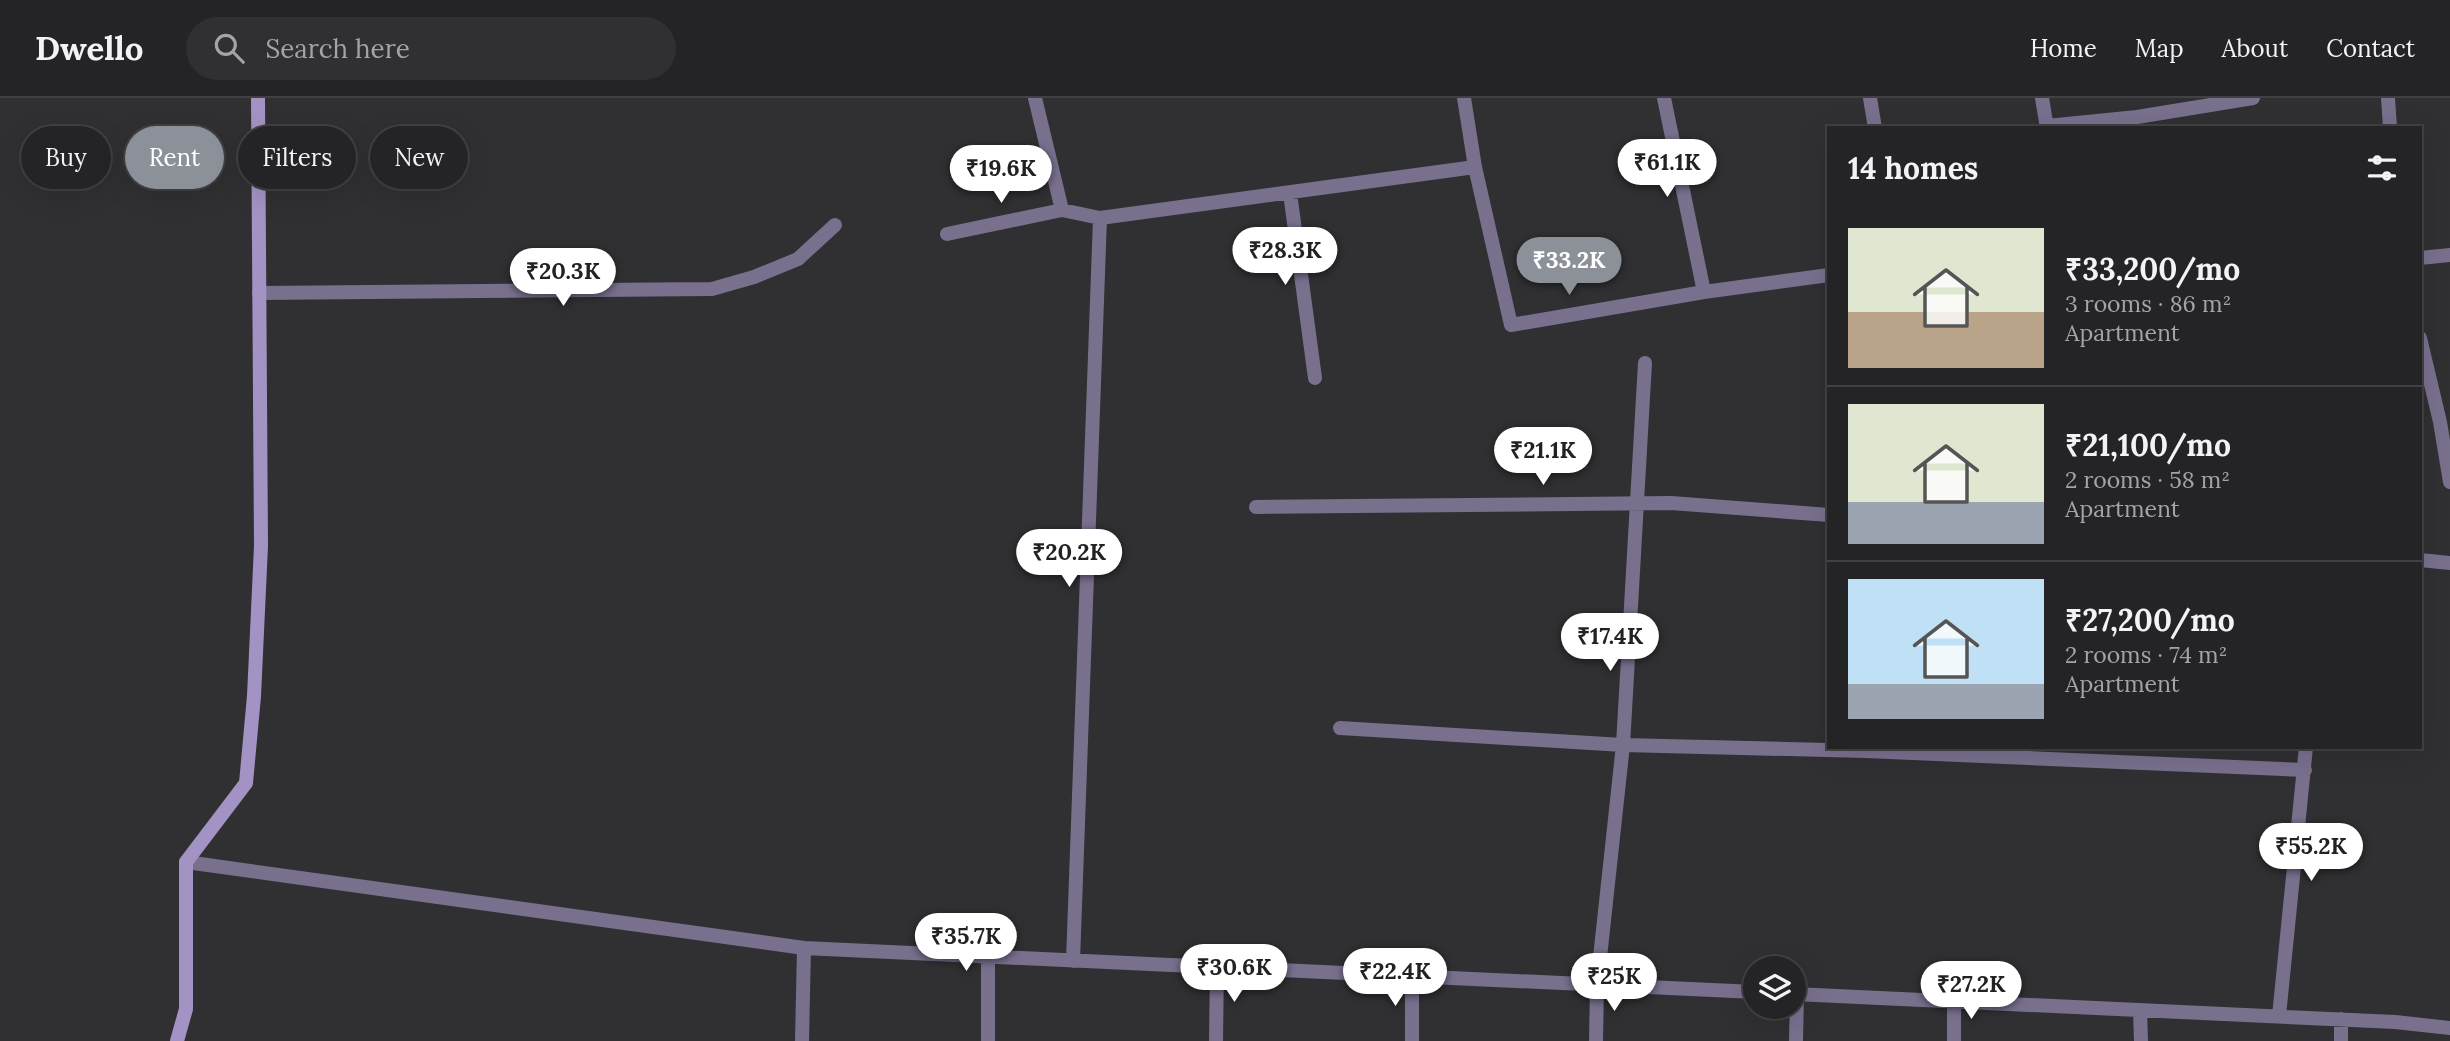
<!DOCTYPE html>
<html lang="en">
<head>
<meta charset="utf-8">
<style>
	:root { --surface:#242326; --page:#302f32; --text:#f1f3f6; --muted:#a3a4a7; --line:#414043; --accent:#8c9099 }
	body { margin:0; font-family:Lora,serif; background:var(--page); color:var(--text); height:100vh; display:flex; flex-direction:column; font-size:26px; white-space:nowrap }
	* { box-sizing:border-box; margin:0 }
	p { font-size:23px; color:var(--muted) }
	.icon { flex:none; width:38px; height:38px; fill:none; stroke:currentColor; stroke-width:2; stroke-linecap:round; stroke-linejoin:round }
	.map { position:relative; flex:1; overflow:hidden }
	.drawer { position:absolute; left:1827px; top:28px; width:595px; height:623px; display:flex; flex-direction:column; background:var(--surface); border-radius:0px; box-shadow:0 7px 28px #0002,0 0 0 2px var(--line) }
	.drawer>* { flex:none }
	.guide { position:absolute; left:21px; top:28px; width:665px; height:63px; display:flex; gap:14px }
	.buttons { position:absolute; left:1743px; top:858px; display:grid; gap:14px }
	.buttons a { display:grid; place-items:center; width:63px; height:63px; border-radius:50%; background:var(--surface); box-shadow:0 7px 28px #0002,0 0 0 2px var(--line); font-size:35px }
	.price { position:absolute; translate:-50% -60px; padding:0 16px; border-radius:24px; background:#fff; color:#222; font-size:23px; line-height:46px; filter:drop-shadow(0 2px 4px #0008) }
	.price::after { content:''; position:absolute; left:50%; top:42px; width:21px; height:16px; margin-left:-10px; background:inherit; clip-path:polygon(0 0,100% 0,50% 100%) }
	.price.selected { background:var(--accent); color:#fff }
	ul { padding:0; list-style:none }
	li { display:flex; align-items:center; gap:21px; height:175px; padding:0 21px }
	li+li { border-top:2px solid var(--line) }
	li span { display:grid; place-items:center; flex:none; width:196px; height:140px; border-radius:0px; color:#555 }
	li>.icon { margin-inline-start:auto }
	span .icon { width:84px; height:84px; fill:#fffc; stroke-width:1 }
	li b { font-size:30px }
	h2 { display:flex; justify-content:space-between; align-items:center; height:84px; padding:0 21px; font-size:30px }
	.pill { padding:0 24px; border-radius:32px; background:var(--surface); box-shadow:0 7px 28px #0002,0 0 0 2px var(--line); font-size:24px; line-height:63px }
	.pill.selected { background:var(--accent); color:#fff }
	header { display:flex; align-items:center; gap:42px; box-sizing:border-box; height:98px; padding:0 35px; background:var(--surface); border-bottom:2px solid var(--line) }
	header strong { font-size:33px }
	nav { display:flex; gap:38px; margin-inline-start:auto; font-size:24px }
	.search { width:490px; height:63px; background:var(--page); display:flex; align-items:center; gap:18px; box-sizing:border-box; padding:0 24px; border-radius:38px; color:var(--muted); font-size:26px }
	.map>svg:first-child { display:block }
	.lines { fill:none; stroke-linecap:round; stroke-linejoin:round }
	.street { stroke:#79708e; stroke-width:14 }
	.secondary { stroke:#a393c4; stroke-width:14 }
</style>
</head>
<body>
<header>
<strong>Dwello</strong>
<div class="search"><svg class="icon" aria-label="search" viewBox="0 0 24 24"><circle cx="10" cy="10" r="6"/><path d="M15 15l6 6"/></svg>Search here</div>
<nav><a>Home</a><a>Map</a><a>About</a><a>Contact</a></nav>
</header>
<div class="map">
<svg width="2450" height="943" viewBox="0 0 2450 943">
	<rect width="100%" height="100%" fill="#302f32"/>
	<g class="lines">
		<!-- street -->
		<path class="street" d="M1035 0 1062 112
			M1464 0 1475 69 1511 227 1704 194 1829 177
			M1664 0 1704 194
			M1870 0 1875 30
			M2042 0 2047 30
			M2388 0 2390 30
			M2047 28 2137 19 2253 0
			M1290 95 1315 280
			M947 136 1062 112 1100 120 1475 69
			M2420 160 2450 157
			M259 195 712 191 754 179 798 161 835 127
			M2420 240 2440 324 2450 384
			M1256 409 1671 405 1829 417
			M2420 462 2450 465
			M1340 630 1623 647 1866 653 2305 672
			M186 764 804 850 1755 894
			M1073 863 1100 120
			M1794 896 2395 924 2450 930
			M2140 912 2141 943
			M2279 918 2306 649
			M2341 921V943
			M802 943 804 850
			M988 943V859
			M1216 943 1217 869
			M1412 943V878
			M1596 943 1597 887 1623 647 1645 265
			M1796 943 1797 896
			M1954 943V903"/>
		<!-- secondary -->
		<path class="secondary" d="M177 943 186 911V764L246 685 254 598 261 448 258 0"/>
	</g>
</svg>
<div class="buttons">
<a><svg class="icon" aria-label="layers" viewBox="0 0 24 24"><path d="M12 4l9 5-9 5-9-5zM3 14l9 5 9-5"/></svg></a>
</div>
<b class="price" style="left:1667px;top:101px">₹61.1K</b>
<b class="price" style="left:1001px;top:107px">₹19.6K</b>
<b class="price" style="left:1285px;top:189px">₹28.3K</b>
<b class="price selected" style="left:1569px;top:199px">₹33.2K</b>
<b class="price" style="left:563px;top:210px">₹20.3K</b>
<b class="price" style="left:1543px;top:389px">₹21.1K</b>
<b class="price" style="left:1069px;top:491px">₹20.2K</b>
<b class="price" style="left:1610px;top:575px">₹17.4K</b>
<b class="price" style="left:2311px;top:785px">₹55.2K</b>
<b class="price" style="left:966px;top:875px">₹35.7K</b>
<b class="price" style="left:1234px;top:906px">₹30.6K</b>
<b class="price" style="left:1395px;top:910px">₹22.4K</b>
<b class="price" style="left:1614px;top:915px">₹25K</b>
<b class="price" style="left:1971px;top:923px">₹27.2K</b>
<div class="guide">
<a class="pill">Buy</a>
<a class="pill selected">Rent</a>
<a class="pill">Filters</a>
<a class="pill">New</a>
</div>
<section class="drawer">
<h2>14 homes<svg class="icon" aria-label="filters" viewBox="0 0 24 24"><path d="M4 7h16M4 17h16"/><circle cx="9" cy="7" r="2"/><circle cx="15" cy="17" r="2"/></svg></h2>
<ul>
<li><span style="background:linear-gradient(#dfe7d0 60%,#b9a48a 0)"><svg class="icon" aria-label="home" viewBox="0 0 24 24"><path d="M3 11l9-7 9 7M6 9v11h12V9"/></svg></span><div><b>₹33,200/mo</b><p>3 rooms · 86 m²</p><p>Apartment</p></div></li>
<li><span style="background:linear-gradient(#dfe7d0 70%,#9aa5b1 0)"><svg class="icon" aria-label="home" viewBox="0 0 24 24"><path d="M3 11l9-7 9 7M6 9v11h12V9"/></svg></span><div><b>₹21,100/mo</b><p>2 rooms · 58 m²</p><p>Apartment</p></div></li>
<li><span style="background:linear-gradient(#bfe0f5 75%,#9aa5b1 0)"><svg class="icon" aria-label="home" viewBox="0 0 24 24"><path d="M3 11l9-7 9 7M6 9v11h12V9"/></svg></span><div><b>₹27,200/mo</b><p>2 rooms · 74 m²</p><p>Apartment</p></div></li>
</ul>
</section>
</div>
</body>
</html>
